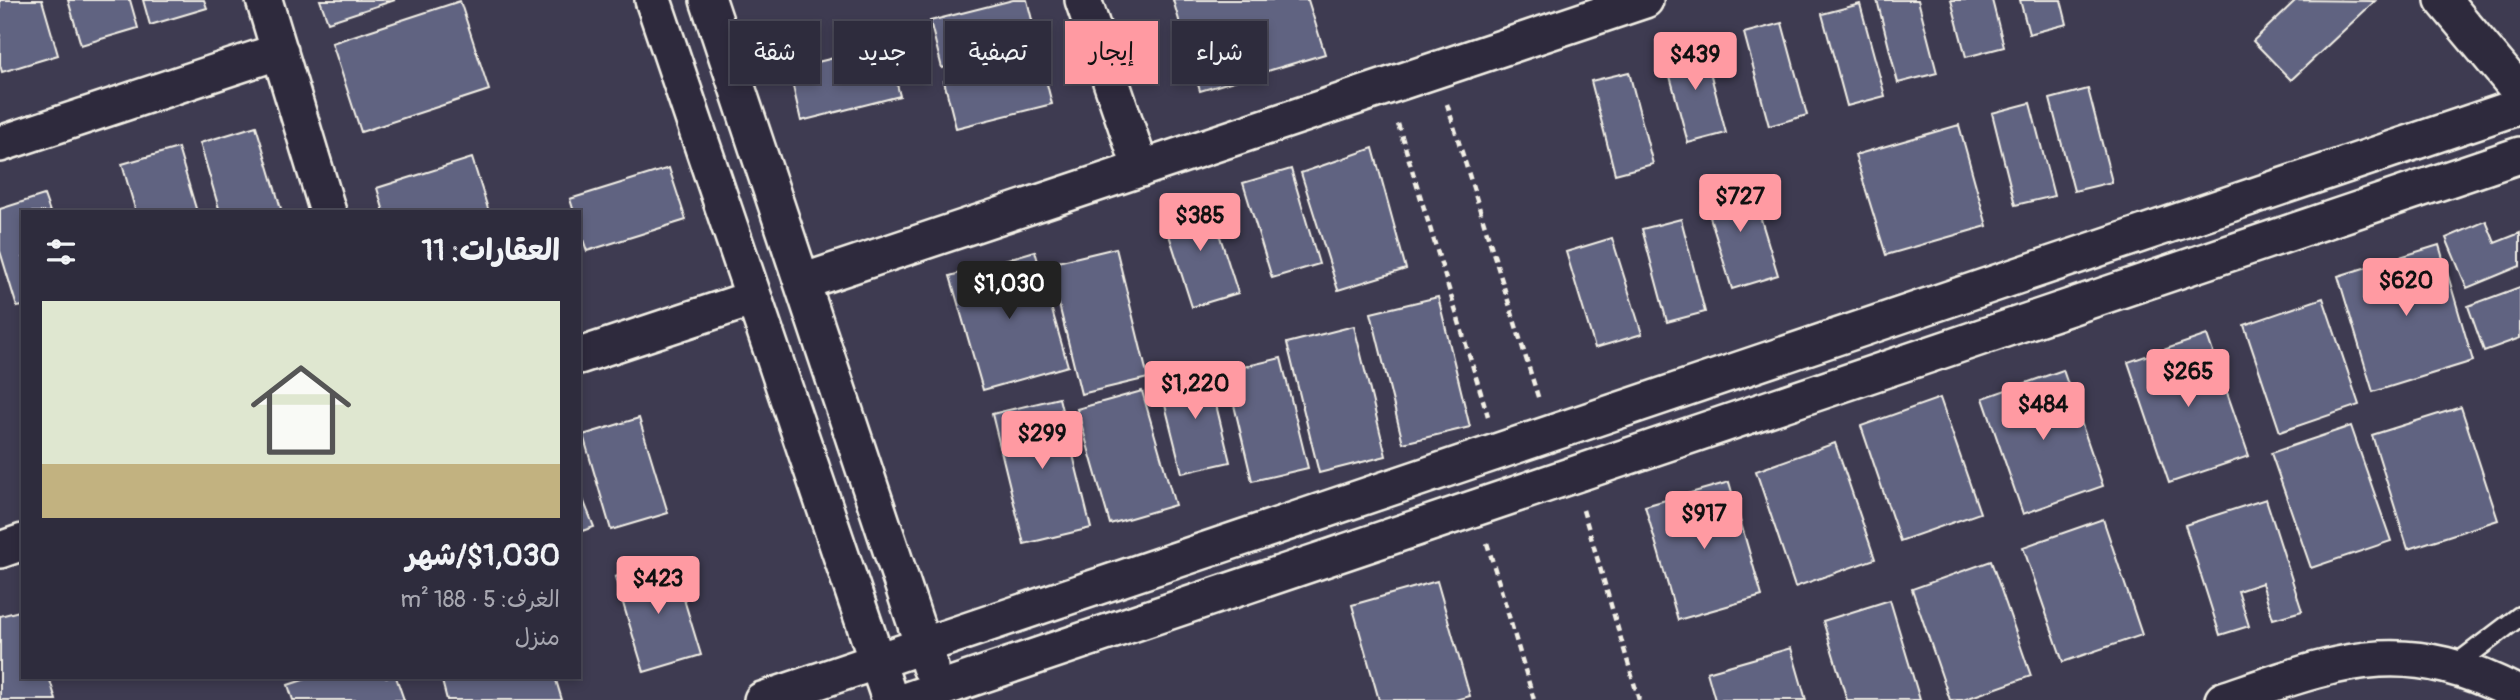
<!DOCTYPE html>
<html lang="ar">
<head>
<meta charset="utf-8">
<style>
	:root { --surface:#2e2c3d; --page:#3a3848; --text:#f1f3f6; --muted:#a7a7b0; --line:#494857; --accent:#ff9aa2 }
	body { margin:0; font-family:Pangolin,"Playpen Sans Arabic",sans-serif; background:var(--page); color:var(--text); direction:rtl; height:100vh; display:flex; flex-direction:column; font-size:26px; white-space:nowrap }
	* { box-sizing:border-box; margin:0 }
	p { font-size:23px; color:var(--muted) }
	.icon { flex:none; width:38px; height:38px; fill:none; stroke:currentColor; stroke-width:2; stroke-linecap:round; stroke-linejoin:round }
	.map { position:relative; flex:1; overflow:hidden; direction:ltr }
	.sheet { position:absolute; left:21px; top:210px; width:560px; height:469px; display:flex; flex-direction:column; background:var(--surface); border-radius:0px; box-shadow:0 4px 10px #0003,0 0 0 2px var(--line); direction:rtl }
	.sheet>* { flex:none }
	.guide { position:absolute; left:602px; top:21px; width:665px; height:63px; direction:rtl; display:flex; gap:14px }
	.price { position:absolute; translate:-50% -60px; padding:0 16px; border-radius:7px; background:var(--accent); color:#111; font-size:23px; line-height:46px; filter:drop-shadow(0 2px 4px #0008) }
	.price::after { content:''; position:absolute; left:50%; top:42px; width:21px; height:16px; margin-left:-10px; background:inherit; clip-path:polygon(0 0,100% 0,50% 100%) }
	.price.selected { background:#222; color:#fff }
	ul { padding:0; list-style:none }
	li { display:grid; align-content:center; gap:14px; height:371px; padding:0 21px }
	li+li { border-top:2px solid var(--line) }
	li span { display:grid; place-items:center; height:217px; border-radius:0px; color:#555 }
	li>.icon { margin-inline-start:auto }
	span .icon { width:126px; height:126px; fill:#fffc; stroke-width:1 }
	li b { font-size:30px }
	h2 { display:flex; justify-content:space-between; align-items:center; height:84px; padding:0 21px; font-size:30px }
	.tag { padding:0 24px; border-radius:0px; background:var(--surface); box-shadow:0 4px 10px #0003,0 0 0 2px var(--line); font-size:24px; line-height:63px }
	.tag.selected { background:var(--accent); color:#111 }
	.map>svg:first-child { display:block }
	.building { fill:#616481; stroke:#f4f1e8; stroke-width:2 }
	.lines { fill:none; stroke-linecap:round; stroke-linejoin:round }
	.service-casing { stroke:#f4f1e8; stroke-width:23 }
	.minor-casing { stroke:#f4f1e8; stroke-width:40 }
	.path { stroke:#f4f1e8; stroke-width:4.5; stroke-dasharray:7 5; stroke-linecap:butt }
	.service { stroke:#2f2a3d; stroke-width:18 }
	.minor { stroke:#2f2a3d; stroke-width:35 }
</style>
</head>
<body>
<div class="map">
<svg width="2520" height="700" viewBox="0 0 2520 700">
	<rect width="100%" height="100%" fill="#3e3b51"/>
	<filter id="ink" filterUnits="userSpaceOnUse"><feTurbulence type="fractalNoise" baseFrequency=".0143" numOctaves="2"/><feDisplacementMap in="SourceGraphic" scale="14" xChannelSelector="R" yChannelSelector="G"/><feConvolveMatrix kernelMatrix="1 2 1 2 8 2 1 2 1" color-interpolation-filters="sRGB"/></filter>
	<g filter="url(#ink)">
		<!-- building -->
		<path class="building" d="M0 0H42L58 55 2 72 0 65Z
			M68 0H130L138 28 81 45Z
			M143 0H204L207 8 150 25Z
			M320 0H395L328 22Z
			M1013 0H1027L1038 44 942 68 930 21Z
			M1173 0H1308L1325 54 1200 91Z
			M1877 0H1918L1937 73 1898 83Z
			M1951 0H1992L2004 47 1966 57Z
			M2020 0H2061L2067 24 2029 34Z
			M2296 0 2375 1 2291 80 2253 41Z
			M460 1 489 90 361 132 332 43Z
			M1860 4 1885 96 1847 106 1822 14Z
			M1782 23 1807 115 1769 126 1744 33Z
			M1702 41 1726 133 1688 143 1663 50Z
			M887 45 900 96 801 121 789 69Z
			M1040 56 1052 104 956 128 944 81Z
			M1629 72 1653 164 1615 174 1591 81Z
			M2088 89 2112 182 2074 191 2050 99Z
			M2030 103 2054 196 2015 205 1992 113Z
			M1959 125 1987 226 1886 255 1855 155Z
			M256 126 282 212H220L200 143Z
			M178 148 197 212H136L122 164Z
			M1373 148 1406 269 1338 290 1301 173Z
			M472 158 489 212H384L377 188Z
			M669 168 686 220 587 251 579 228V212H574L570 199Z
			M1291 169 1319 264 1272 278 1243 183Z
			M1749 180 1778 275 1732 289 1703 194Z
			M44 195 50 212H23V306L17 307 0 251V209Z
			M1208 199 1238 293 1192 307 1162 213Z
			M1681 219 1705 312 1667 322 1642 229Z
			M2486 221 2495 243 2520 233V266L2467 288 2446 238Z
			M1612 238 1642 334 1595 348 1566 252Z
			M2439 245 2473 361 2373 392 2338 276Z
			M1116 248 1148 378 1081 394 1049 264Z
			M1035 251 1068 366 983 390 950 276Z
			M2520 287V338L2484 351 2468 306Z
			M1438 297 1470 427 1403 443 1371 313Z
			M2323 298 2359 405 2280 432 2244 325Z
			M1354 326 1386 456 1319 473 1287 343Z
			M2207 335 2249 456 2169 483 2128 362Z
			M1281 358 1308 468 1252 481 1226 371Z
			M1207 368 1230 462 1182 473 1159 381Z
			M2063 370 2103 486 2023 514 1983 398Z
			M1142 391 1175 505 1110 524 1077 409Z
			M1059 398 1091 528 1024 544 992 414Z
			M1940 398 1980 513 1900 541 1861 426Z
			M2461 407 2498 520 2408 549 2372 435Z
			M639 418 668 513 611 530 583 435Z
			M2351 426 2391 541 2311 568 2271 453Z
			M1835 443 1875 559 1795 587 1756 471Z
			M1729 482 1762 596 1678 620 1645 506Z
			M579 489 594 527 579 532Z
			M2266 499 2302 611 2273 619 2262 583 2238 591 2249 626 2220 635 2185 525Z
			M2103 519 2142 635 2063 662 2023 547Z
			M672 560 701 655 644 672 615 577Z
			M1991 561 2031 676 1963 700H1950L1912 589Z
			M1437 581 1470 696 1455 700H1379L1352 605Z
			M1890 600 1920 700H1847L1823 621Z
			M23 610V677H49L56 700H0V616Z
			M1791 648 1806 700H1715L1707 672Z
			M312 677H396L404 700H293L288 685Z
			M441 677H555L562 700H447Z"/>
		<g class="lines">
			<!-- service casing -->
			<g class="service-casing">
				<path id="service" d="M2454 666 2520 616"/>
			</g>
			<!-- minor casing -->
			<g class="minor-casing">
				<path id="minor" d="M264 0 328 212
					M653 0 890 700
					M708 0 930 667
					M1083 0 1141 169
					M2443 0 2520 92
					M0 144 280 51
					M802 282 1645 0
					M579 356 754 298
					M0 550 23 542
					M762 700 2520 106
					M907 700 2520 155
					M2223 700C2340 661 2403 633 2520 695"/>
			</g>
			<!-- path -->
			<path class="path" d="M1447 104 1539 400
				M1398 124 1488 416
				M1583 510 1639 700
				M1487 543 1534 700"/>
			<!-- service -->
			<use href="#service" class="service"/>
			<!-- minor -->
			<use href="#minor" class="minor"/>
		</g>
	</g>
</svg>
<b class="price" style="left:1695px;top:92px">$439</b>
<b class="price" style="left:1740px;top:234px">$727</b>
<b class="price" style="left:1200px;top:253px">$385</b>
<b class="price" style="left:2406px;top:318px">$620</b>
<b class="price selected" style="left:1009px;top:321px">$1,030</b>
<b class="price" style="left:2188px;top:409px">$265</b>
<b class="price" style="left:1195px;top:421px">$1,220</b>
<b class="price" style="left:2043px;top:442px">$484</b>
<b class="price" style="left:1042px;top:471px">$299</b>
<b class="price" style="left:1704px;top:551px">$917</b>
<b class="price" style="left:658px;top:616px">$423</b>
<div class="guide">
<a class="tag">شراء</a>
<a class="tag selected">إيجار</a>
<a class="tag">تصفية</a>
<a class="tag">جديد</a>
<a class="tag">شقة</a>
</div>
<section class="sheet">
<h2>العقارات: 11<svg class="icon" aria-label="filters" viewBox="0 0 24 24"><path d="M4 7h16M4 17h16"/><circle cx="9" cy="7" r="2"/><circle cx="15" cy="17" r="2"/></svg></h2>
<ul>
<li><span style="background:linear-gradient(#dfe7d0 75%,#c2b280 0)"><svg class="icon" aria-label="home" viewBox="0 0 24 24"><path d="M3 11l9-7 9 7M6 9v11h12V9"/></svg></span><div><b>$1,030/شهر</b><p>الغرف: 5 · 188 m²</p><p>منزل</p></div></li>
</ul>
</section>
</div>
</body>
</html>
